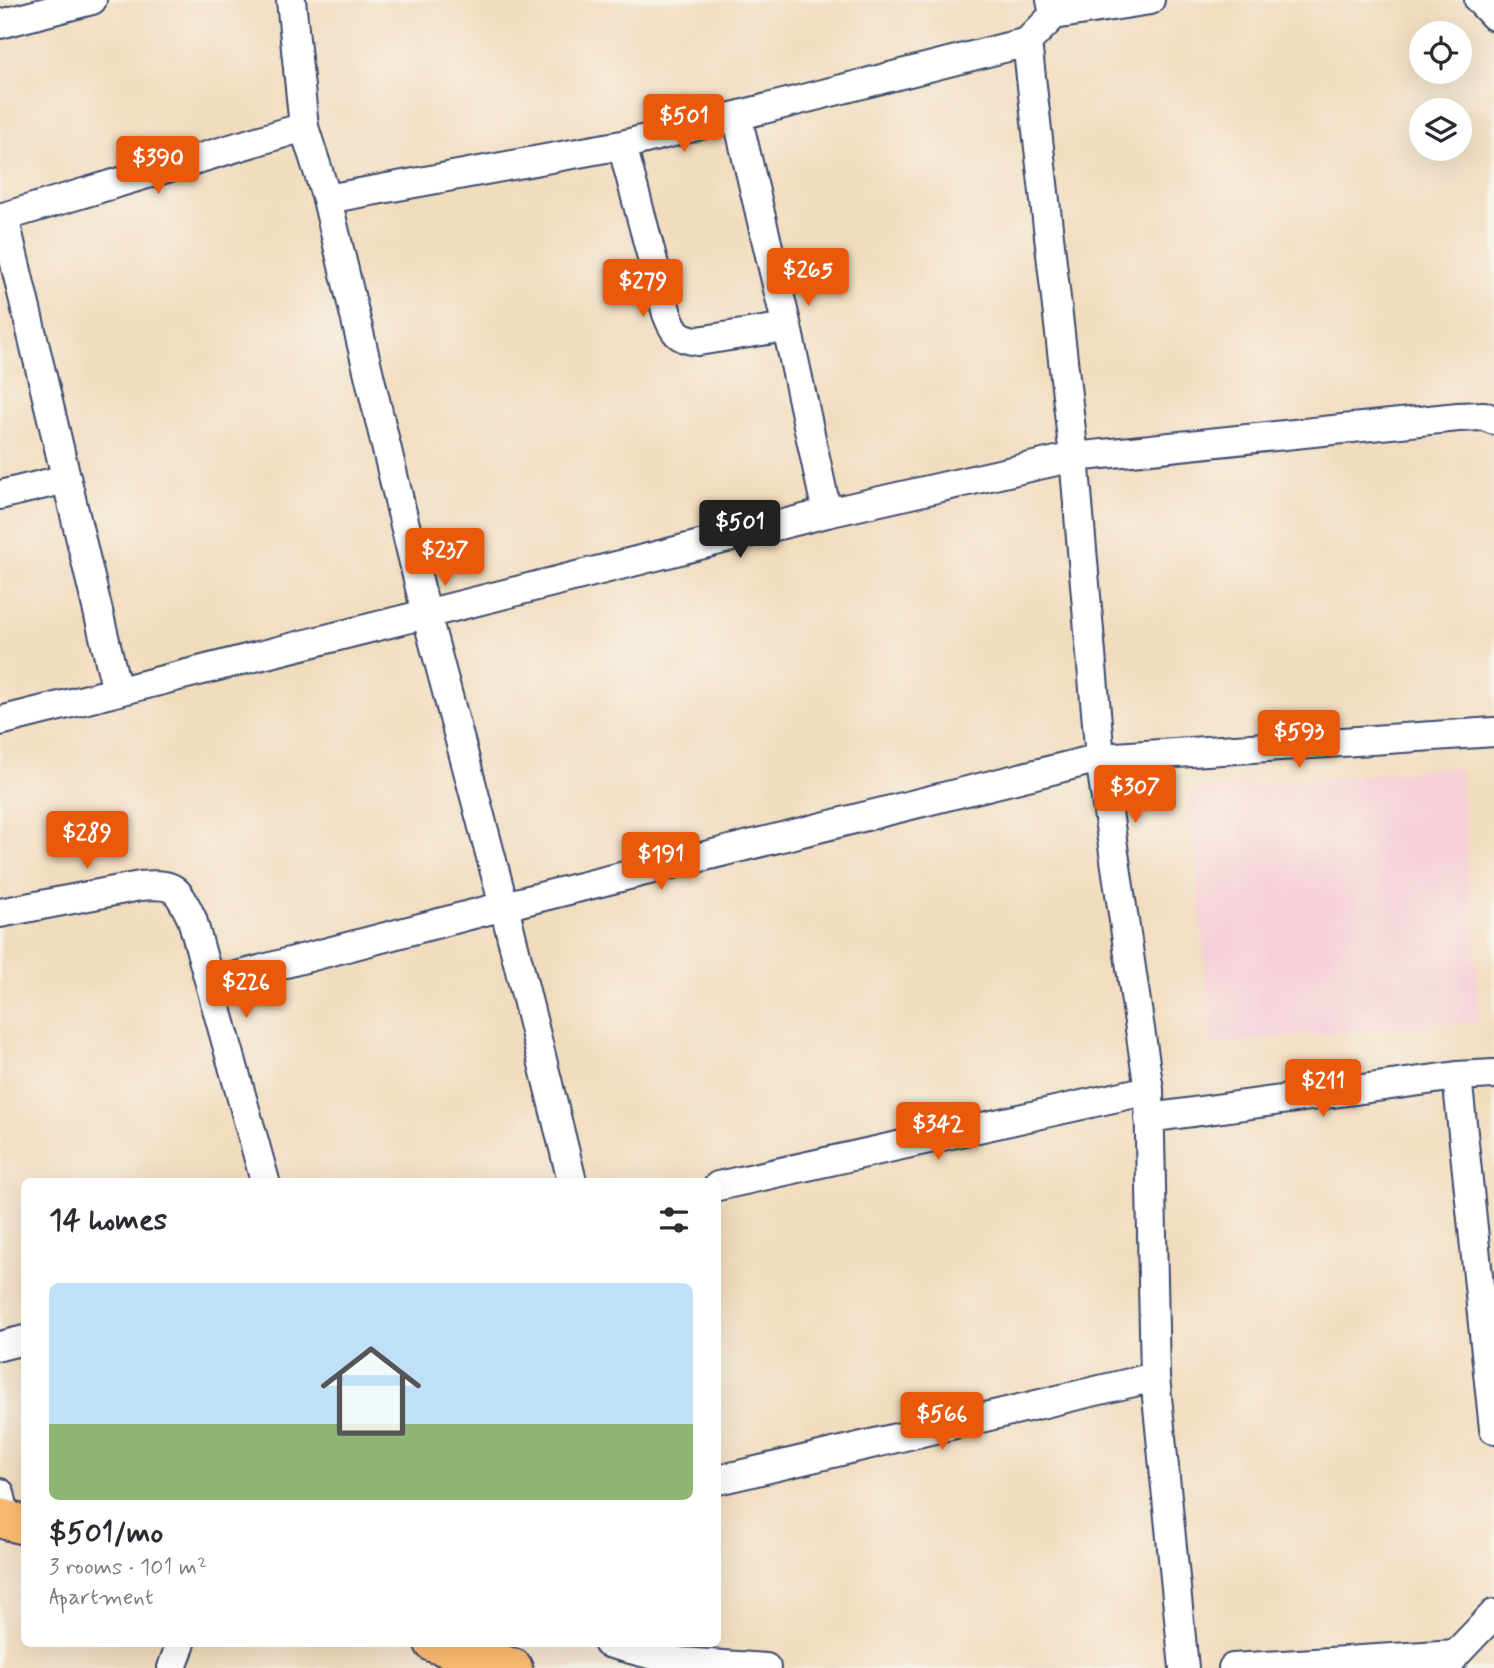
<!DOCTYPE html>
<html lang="en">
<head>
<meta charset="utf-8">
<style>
	:root { --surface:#fff; --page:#f2f2f3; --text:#2b2b33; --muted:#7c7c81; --line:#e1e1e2; --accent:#ea580c }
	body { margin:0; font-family:Mynerve,sans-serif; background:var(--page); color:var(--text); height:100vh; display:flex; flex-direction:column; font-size:26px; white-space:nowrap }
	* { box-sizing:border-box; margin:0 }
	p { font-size:23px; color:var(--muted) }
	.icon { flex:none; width:38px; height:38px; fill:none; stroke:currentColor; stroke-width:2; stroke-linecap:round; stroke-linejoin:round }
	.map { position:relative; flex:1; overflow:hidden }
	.panel { position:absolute; left:21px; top:1178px; width:700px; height:469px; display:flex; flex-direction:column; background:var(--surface); border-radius:10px; box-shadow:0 7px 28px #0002 }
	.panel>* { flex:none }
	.controls { position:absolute; left:1409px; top:21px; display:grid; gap:14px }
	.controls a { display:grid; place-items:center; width:63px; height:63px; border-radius:50%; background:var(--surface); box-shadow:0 7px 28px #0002; font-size:35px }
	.price { position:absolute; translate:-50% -60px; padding:0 16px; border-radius:7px; background:var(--accent); color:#fff; font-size:23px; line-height:46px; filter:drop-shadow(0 2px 4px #0008) }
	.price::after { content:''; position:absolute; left:50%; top:42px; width:21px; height:16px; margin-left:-10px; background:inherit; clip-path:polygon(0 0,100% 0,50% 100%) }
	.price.selected { background:#222; color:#fff }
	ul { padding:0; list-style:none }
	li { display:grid; align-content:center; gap:14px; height:371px; padding:0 28px }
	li+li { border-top:2px solid var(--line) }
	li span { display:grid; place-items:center; height:217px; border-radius:10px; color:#555 }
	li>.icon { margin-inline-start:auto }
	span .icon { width:126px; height:126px; fill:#fffc; stroke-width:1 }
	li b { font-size:30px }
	h2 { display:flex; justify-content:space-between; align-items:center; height:84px; padding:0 28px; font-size:30px }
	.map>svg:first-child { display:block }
	.built { fill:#f6cfd7 }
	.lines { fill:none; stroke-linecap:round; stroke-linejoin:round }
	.street-casing { stroke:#3b496c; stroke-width:32 }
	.primary-casing { stroke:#3b496c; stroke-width:42 }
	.street { stroke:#fff; stroke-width:28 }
	.primary { stroke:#fdbc6f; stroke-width:38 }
</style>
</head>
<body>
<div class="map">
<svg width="1494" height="1668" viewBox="0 0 1494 1668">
	<rect width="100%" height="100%" fill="#f7f3e8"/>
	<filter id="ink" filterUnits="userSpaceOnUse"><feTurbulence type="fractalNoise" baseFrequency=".0143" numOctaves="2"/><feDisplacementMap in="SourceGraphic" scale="14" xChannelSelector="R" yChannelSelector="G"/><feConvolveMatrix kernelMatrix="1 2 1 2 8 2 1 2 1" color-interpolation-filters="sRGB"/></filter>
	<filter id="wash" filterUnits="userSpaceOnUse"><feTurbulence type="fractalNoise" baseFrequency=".00686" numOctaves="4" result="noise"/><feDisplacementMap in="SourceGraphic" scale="28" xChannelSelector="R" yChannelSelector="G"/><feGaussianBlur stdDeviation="1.57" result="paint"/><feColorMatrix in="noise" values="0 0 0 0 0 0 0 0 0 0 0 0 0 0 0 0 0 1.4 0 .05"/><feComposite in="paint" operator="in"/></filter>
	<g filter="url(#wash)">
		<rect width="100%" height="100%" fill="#f2dcbe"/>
		<!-- built -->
		<path class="built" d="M1460 767 1480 1021 1211 1044 1190 790Z"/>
	</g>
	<g filter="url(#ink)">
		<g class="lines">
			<!-- street casing -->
			<g class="street-casing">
				<path id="street" d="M291 0 304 127 327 199 426 613 504 906 572 1181
					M1051 0 1054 15 1027 42 1074 457 1100 758 1149 1090 1155 1377 1184 1668
					M1479 0 1494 16
					M1054 15 1150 0
					M0 24 92 0
					M737 116 787 327 827 513
					M622 145 667 314C674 332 678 339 698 341L787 327
					M327 199 622 145 1027 42
					M4 217 117 691
					M0 218 304 127
					M0 495 66 479
					M0 721 827 513 1074 457 1458 417 1484 416 1494 420
					M0 913 140 886C176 883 177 888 192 919L265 1181
					M210 983 504 906 1100 758 1494 732
					M1457 1076 1494 1429
					M1149 1118 1457 1076 1494 1074
					M718 1186 1149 1090
					M0 1346 24 1340
					M718 1480 1155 1377
					M0 1493 6 1520
					M608 1643 680 1662 766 1668
					M172 1668 181 1643
					M1233 1668 1456 1654
					M1446 1668 1456 1654 1494 1614"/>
			</g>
			<!-- primary casing -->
			<g class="primary-casing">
				<path id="primary" d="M0 1518 24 1525
					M434 1643 513 1668"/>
			</g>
			<!-- street -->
			<use href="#street" class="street"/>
			<!-- primary -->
			<use href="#primary" class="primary"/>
		</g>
	</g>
</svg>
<div class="controls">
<a><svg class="icon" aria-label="locate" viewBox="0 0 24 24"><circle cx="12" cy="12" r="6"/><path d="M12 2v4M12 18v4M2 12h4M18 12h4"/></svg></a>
<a><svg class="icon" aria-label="layers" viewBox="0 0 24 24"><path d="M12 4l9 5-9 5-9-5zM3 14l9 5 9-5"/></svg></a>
</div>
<b class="price" style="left:684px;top:154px">$501</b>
<b class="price" style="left:158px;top:196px">$390</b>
<b class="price" style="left:808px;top:308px">$265</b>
<b class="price" style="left:643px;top:319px">$279</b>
<b class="price selected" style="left:740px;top:560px">$501</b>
<b class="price" style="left:445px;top:588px">$237</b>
<b class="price" style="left:1299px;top:770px">$593</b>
<b class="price" style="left:1135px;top:825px">$307</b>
<b class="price" style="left:87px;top:871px">$289</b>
<b class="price" style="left:661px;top:892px">$191</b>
<b class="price" style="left:246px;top:1020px">$226</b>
<b class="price" style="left:1323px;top:1119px">$211</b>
<b class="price" style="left:938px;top:1162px">$342</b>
<b class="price" style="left:942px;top:1452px">$566</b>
<section class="panel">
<h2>14 homes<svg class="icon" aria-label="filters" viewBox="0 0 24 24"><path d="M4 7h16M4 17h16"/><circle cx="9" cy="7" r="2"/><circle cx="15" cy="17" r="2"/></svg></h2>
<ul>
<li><span style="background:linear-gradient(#bfe0f5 65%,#8fb573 0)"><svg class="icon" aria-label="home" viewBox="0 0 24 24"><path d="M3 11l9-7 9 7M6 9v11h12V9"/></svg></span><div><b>$501/mo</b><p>3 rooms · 101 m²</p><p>Apartment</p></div></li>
</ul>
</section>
</div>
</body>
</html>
